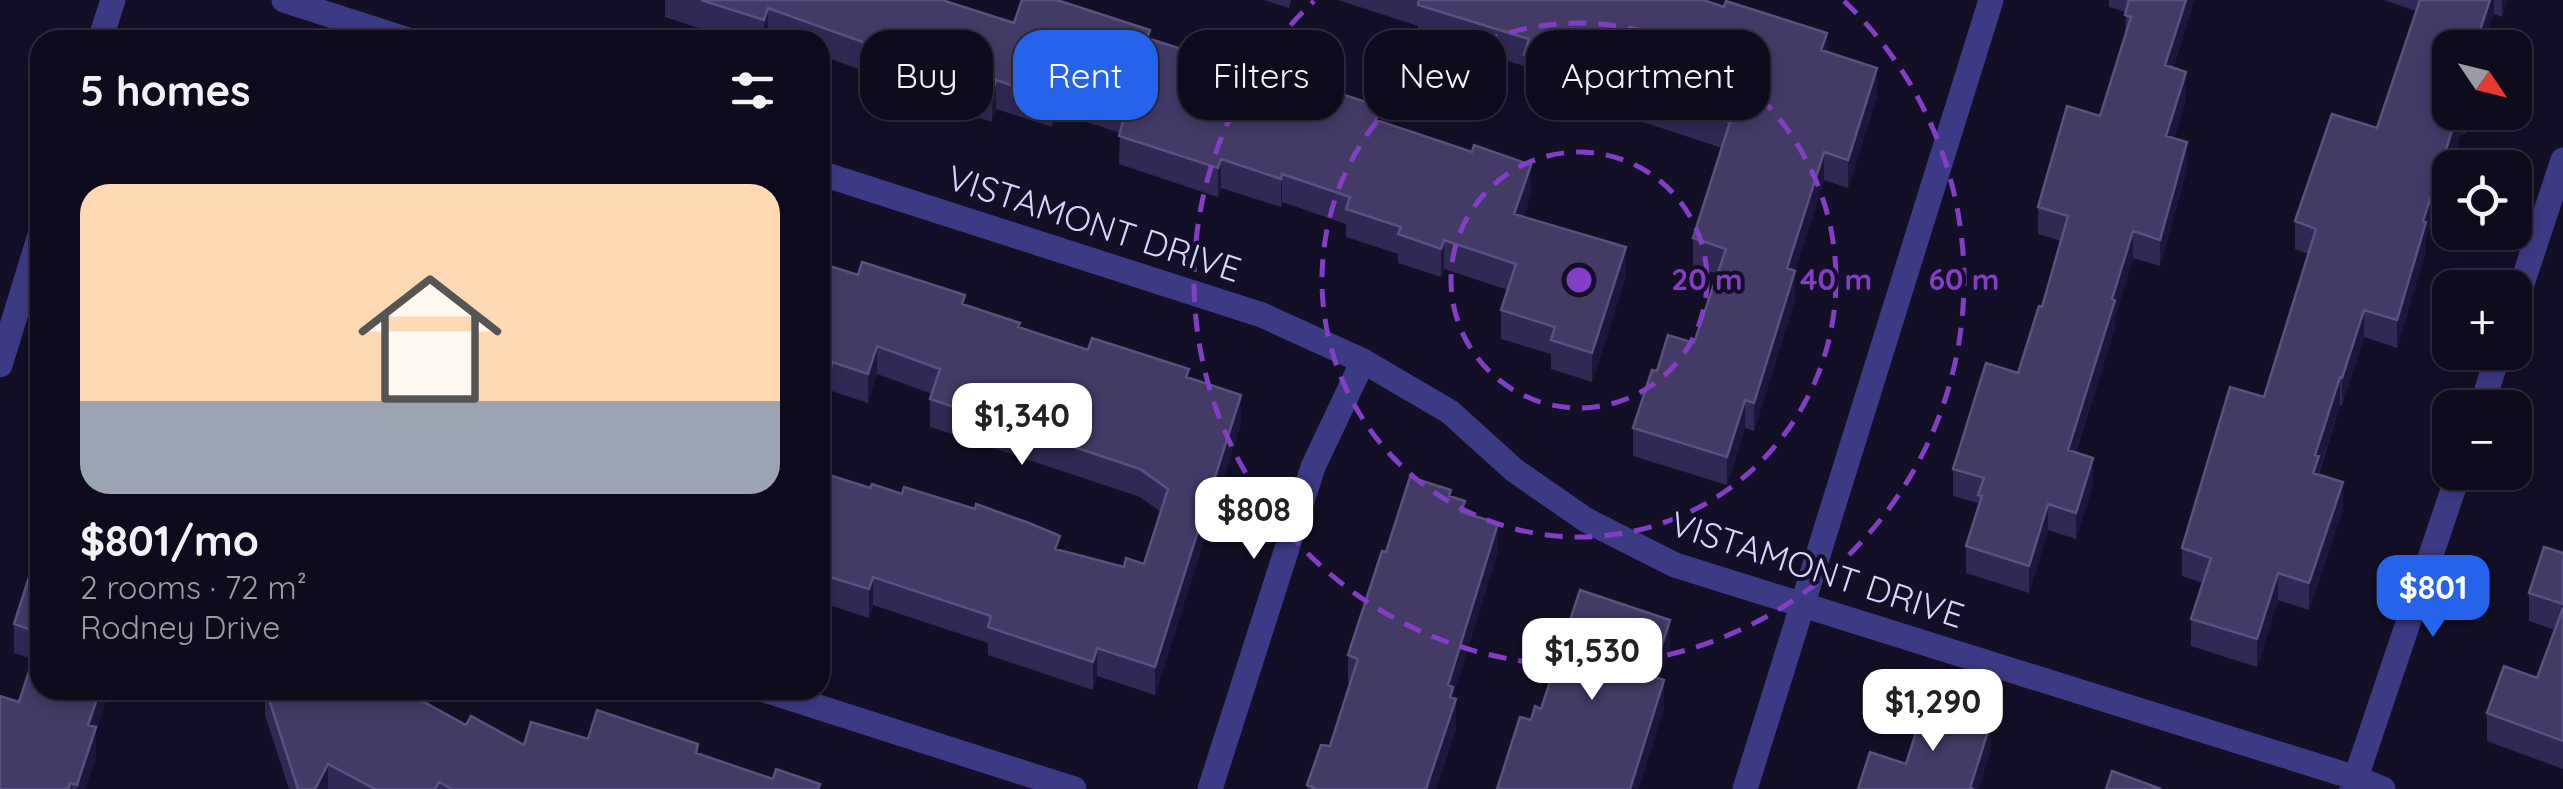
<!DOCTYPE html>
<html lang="en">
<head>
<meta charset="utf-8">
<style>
	:root { --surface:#0e0b1c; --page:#171425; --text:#f1f3f6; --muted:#9b9ba3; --line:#2e2b3b; --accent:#2563eb }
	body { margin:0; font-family:Quicksand,sans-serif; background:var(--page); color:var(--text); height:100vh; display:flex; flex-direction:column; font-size:38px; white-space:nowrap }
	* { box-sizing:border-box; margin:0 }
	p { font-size:32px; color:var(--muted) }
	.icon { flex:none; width:55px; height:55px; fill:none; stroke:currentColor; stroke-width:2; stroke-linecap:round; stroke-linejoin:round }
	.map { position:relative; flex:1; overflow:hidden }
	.sheet { position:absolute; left:30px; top:30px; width:800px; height:670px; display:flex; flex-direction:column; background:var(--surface); border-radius:30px; box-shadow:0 5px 15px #0003,0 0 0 2px var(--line) }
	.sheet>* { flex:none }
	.guide { position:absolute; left:860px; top:30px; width:950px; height:90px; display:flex; gap:20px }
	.needle { width:65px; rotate:125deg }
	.buttons { position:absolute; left:2432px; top:30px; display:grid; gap:20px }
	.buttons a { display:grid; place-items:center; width:100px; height:100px; border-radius:20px; background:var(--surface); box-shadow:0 5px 15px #0003,0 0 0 2px var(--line); font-size:50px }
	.price { position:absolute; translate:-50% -85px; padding:0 22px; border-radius:20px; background:#fff; color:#222; font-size:32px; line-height:65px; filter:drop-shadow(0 2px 5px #0008) }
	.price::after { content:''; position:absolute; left:50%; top:60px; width:30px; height:22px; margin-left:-15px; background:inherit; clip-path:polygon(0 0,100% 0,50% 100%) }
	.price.selected { background:var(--accent); color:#fff }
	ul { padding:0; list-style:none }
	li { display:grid; align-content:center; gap:20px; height:530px; padding:0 50px }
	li+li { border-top:2px solid var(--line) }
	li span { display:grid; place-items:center; height:310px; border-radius:30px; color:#555 }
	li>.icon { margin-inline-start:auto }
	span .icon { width:180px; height:180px; fill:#fffc; stroke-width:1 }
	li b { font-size:42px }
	h2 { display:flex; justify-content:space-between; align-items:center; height:120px; padding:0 50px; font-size:42px }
	.tag { padding:0 35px; border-radius:30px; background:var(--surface); box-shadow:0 5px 15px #0003,0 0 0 2px var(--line); font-size:35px; line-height:90px }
	.tag.selected { background:var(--accent); color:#fff }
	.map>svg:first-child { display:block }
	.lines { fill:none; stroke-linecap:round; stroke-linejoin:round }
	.street { stroke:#3d3a85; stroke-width:25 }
	.wall { fill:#312854 }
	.shaded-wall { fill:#1d163a }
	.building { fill:#433a66; stroke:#5a527e; stroke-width:2.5 }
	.ring { fill:none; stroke:#843dc5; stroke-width:5; stroke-dasharray:18 12 }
	.labels { text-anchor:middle; stroke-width:8; stroke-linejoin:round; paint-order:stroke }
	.street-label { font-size:35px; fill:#d9d4ff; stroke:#130f26 }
	.centre { fill:#843dc5; stroke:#130f26; stroke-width:5 }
	.ring-label { font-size:30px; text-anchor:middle; font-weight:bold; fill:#843dc5; stroke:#130f26; stroke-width:8; stroke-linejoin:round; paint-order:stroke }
</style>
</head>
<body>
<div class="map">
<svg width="2563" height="789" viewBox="0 0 2563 789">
	<rect width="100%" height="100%" fill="#130f26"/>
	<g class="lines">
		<!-- street -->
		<path class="street" d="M284 0 408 40
			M100 40 113 0
			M820 173 1262 315 1363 361 1450 412 1514 470 1586 520 1675 565 2356 778 2383 789
			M2515 305 2563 160
			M0 365 40 235
			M2481 408 2499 352
			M765 690 1074 789
			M1210 789 1313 467 1363 361
			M1745 789 1991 0
			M2352 789 2459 472"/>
	</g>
	<!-- wall -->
	<path class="wall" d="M664 0H942L1014 23 1150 39 1381 122 1531 193 1523 217 1626 276 1592 382 1551 369V354L1501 339V310L1508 290 1444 269 1441 277 1398 263V254L1346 237V224L1282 202 1281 207 1221 188 1218 197 1119 164 1120 133 1057 112 1052 127 996 109 992 122 889 89V80L820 55V40H777L768 37 767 40H736L665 17V0Z
		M1264 0H1291L1289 8Z
		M1338 0H1703L1827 52 1877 96 1848 188 1824 180 1795 271V299L1767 389 1754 431 1745 428 1727 485 1633 456V428L1657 371 1694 343 1717 274 1693 266V238L1722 148 1524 83V66L1418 33V26Z
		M2109 0H2194L2173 68 2186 99 2174 138 2187 169 2160 266 2133 258 2115 317V327L2076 452 2093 484 2076 539 2048 530 2029 593 1966 573V546L1978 503 1953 496V469L2018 373 2042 307 2061 241 2038 234V207L2100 116 2125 36 2126 12 2109 7Z
		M2384 0H2507L2502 17 2494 14 2450 112H2472L2465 134 2461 133 2426 238V250L2397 348 2364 337 2342 405H2340L2319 474 2343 509 2309 610 2278 600 2257 667 2191 646V619L2203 583 2182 576V548L2264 397 2308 254 2295 249V221L2377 128 2416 11Z
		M820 263 858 275 965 305 1020 328 1088 350 1189 378 1241 423 1155 695 1097 676 1093 690 988 655V643L873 605 869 618 820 602V472L1060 550 1124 567 1144 564 1161 512 1140 497 930 427V399L932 394 877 374 868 403 832 391 831 397 820 393Z
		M1451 496 1498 551 1453 696 1456 728 1436 789H1307V785L1330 746 1350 684H1348V655L1386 552Z
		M40 543V690H110L96 731V756L85 789H0L19 702 33 659 14 653V624Z
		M2563 553V769L2487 741V713L2537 678 2555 630 2529 621V593Z
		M260 690H402L466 725 524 745 588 739 698 754 773 779 820 789H289L265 715V703Z"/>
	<!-- shaded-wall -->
	<path class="shaded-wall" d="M2186 0H2194L2165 92V65Z
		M2490 0H2494V14L2483 48H2474Z
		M2502 0H2507L2502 17Z
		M768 8V37L767 40H764V20Z
		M1827 33V61L1821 50Z
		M1877 68V96L1848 188V160Z
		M2186 72V99L2166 163V136Z
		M996 80V109L992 122V94Z
		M1057 84V112L1052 127V99Z
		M2458 112H2461V133L2426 238V250L2397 348V320L2423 221Z
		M2465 112H2472L2465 134Z
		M2187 142V169L2160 266V240Z
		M1824 152V180L1787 296V268Z
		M1221 159V188L1218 197V168Z
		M1531 165V193L1514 243V214Z
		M1282 174V202L1281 207V179Z
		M2133 231V258L2115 317V327L2068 476V450L2112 299Z
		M1444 240V269L1441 277V249Z
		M1626 247V276L1592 382V353Z
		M1795 271V299L1754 431V403Z
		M2364 310V337L2342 405V378Z
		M877 346V374L868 403V374Z
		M832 362V391L831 397V368Z
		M2340 377V405L2319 471V483L2313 473 2315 455Z
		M1241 395V423L1155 695V667Z
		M1745 400V428L1727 485V457Z
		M2093 458V484L2076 539V513Z
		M2343 482V509L2309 610V583Z
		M2048 504V530L2029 593V566Z
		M1498 523V551L1453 696V706L1456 699V728L1436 789H1426L1448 685Z
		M2278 573V600L2257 667V639Z
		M873 577V605L869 618V589Z
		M1670 620V648L1652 704V676Z
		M1097 648V676L1093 690V662Z
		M1664 680V709L1639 789H1630Z
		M100 690H110L96 731V756L85 789H77L88 725Z
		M1991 722V750L1979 789H1970Z
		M328 764V789H315Z"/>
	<!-- building -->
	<path class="building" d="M701 0H942L1014 23 1022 0H1057L1150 30 1147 38 1209 58 1211 51 1381 107 1376 120 1472 152 1474 145 1531 165 1514 214 1626 247 1592 353 1551 340 1555 327 1501 310 1516 264 1444 240 1441 249 1398 234 1401 227 1346 209 1350 197 1282 174 1281 179 1221 159 1218 168 1119 136 1127 107 1057 84 1052 99 996 80 992 94 889 61 891 52 768 8 764 20Z
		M1419 0H1703L1724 7 1726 1 1827 33 1821 50 1877 68 1848 160 1824 152 1787 268 1795 271 1767 361 1754 403 1745 400 1727 457 1633 428 1652 370 1657 371 1668 335 1694 343 1726 249 1693 238 1730 122 1524 55 1529 39 1418 5Z
		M2129 0H2186L2165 65 2186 72 2166 136 2187 142 2160 240 2133 231 2112 299 2115 300 2068 450 2093 458 2076 513 2048 504 2029 566 1966 546 1982 496 1978 495 1984 478 1953 469 1986 363 2018 373 2039 306 2042 307 2068 216 2038 207 2067 106 2100 116 2131 17 2125 15Z
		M2420 0H2490L2474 48H2450V112H2458L2423 221 2426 222 2397 320 2364 310 2342 378 2340 377 2315 455 2319 456 2313 473 2343 482 2309 583 2278 573 2257 639 2191 619 2211 558 2182 548 2230 387 2264 397 2316 229 2295 221 2332 114 2377 128Z
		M215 34 234 40H213Z
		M862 262 965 295 962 304 1020 323 1018 327 1088 350 1092 338 1145 355 1189 369 1186 377 1241 395 1155 667 1097 648 1093 662 988 627 991 616 873 577 869 589 820 574V472L870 488 872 484 902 494 904 487 975 509 976 504 1029 523 1060 536 1055 549 1124 567 1126 558 1144 564 1168 489 1140 469 930 399 940 369 877 346 868 374 832 362 831 368 820 365V263L858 275Z
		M1410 477 1451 490 1449 496 1465 501 1461 512 1498 523 1448 685 1453 687 1450 697 1456 699 1426 789H1312L1313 787 1307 785 1321 745 1330 746 1358 659 1348 655 1382 551 1386 552Z
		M40 543V633L14 624Z
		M2544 547 2563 553V604L2529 593Z
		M1580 590 1670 620 1652 676 1664 680 1630 789H1497L1520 717 1531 720 1535 706 1541 709Z
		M2563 608V741L2487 713 2504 666 2537 678Z
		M40 638V690H100L88 725 96 727 77 785 70 783 68 789H0V696L19 702Z
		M266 690H402L466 725 471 716 524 745 531 722 588 739 597 710 698 744 696 753 773 779 776 769 820 784 818 789H452L439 782 435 789H375L328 764 315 789H298Z
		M1926 701 1991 722 1970 788 1974 789H1858L1870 752 1906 764Z
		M2112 771 2161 789H2106Z"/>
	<!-- distance rings -->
	<g class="ring">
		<circle cx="1579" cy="280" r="128"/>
		<circle cx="1579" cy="280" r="257"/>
		<path d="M1844 1A385 385 0 1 1 1314 1"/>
	</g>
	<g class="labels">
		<!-- street labels -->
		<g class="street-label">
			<text transform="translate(1094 224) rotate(18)" y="12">VISTAMONT DRIVE</text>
			<text transform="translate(1817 570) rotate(18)" y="12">VISTAMONT DRIVE</text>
		</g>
	</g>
	<circle cx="1579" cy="280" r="15" class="centre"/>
	<g class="ring-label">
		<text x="1707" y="290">20 m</text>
		<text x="1836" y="290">40 m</text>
		<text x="1964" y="290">60 m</text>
	</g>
</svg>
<div class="buttons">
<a><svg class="needle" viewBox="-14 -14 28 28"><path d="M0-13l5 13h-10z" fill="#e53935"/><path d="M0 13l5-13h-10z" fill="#9b9ba3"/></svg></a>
<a><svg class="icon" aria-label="locate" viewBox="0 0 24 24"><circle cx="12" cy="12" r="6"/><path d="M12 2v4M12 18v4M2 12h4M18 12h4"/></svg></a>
<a>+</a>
<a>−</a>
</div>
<b class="price" style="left:1022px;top:468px">$1,340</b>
<b class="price" style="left:1254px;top:562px">$808</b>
<b class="price selected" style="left:2433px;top:640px">$801</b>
<b class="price" style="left:1592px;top:703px">$1,530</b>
<b class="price" style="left:1933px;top:754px">$1,290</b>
<div class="guide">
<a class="tag">Buy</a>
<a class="tag selected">Rent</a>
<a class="tag">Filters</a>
<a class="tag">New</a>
<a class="tag">Apartment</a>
</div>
<section class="sheet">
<h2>5 homes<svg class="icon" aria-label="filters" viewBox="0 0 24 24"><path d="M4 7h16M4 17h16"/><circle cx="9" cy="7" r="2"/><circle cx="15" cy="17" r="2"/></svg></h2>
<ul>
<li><span style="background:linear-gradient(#ffd9b3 70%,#9aa5b1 0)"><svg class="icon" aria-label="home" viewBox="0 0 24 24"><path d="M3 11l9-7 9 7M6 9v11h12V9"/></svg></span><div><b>$801/mo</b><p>2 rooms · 72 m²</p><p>Rodney Drive</p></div></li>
</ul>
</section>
</div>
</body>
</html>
